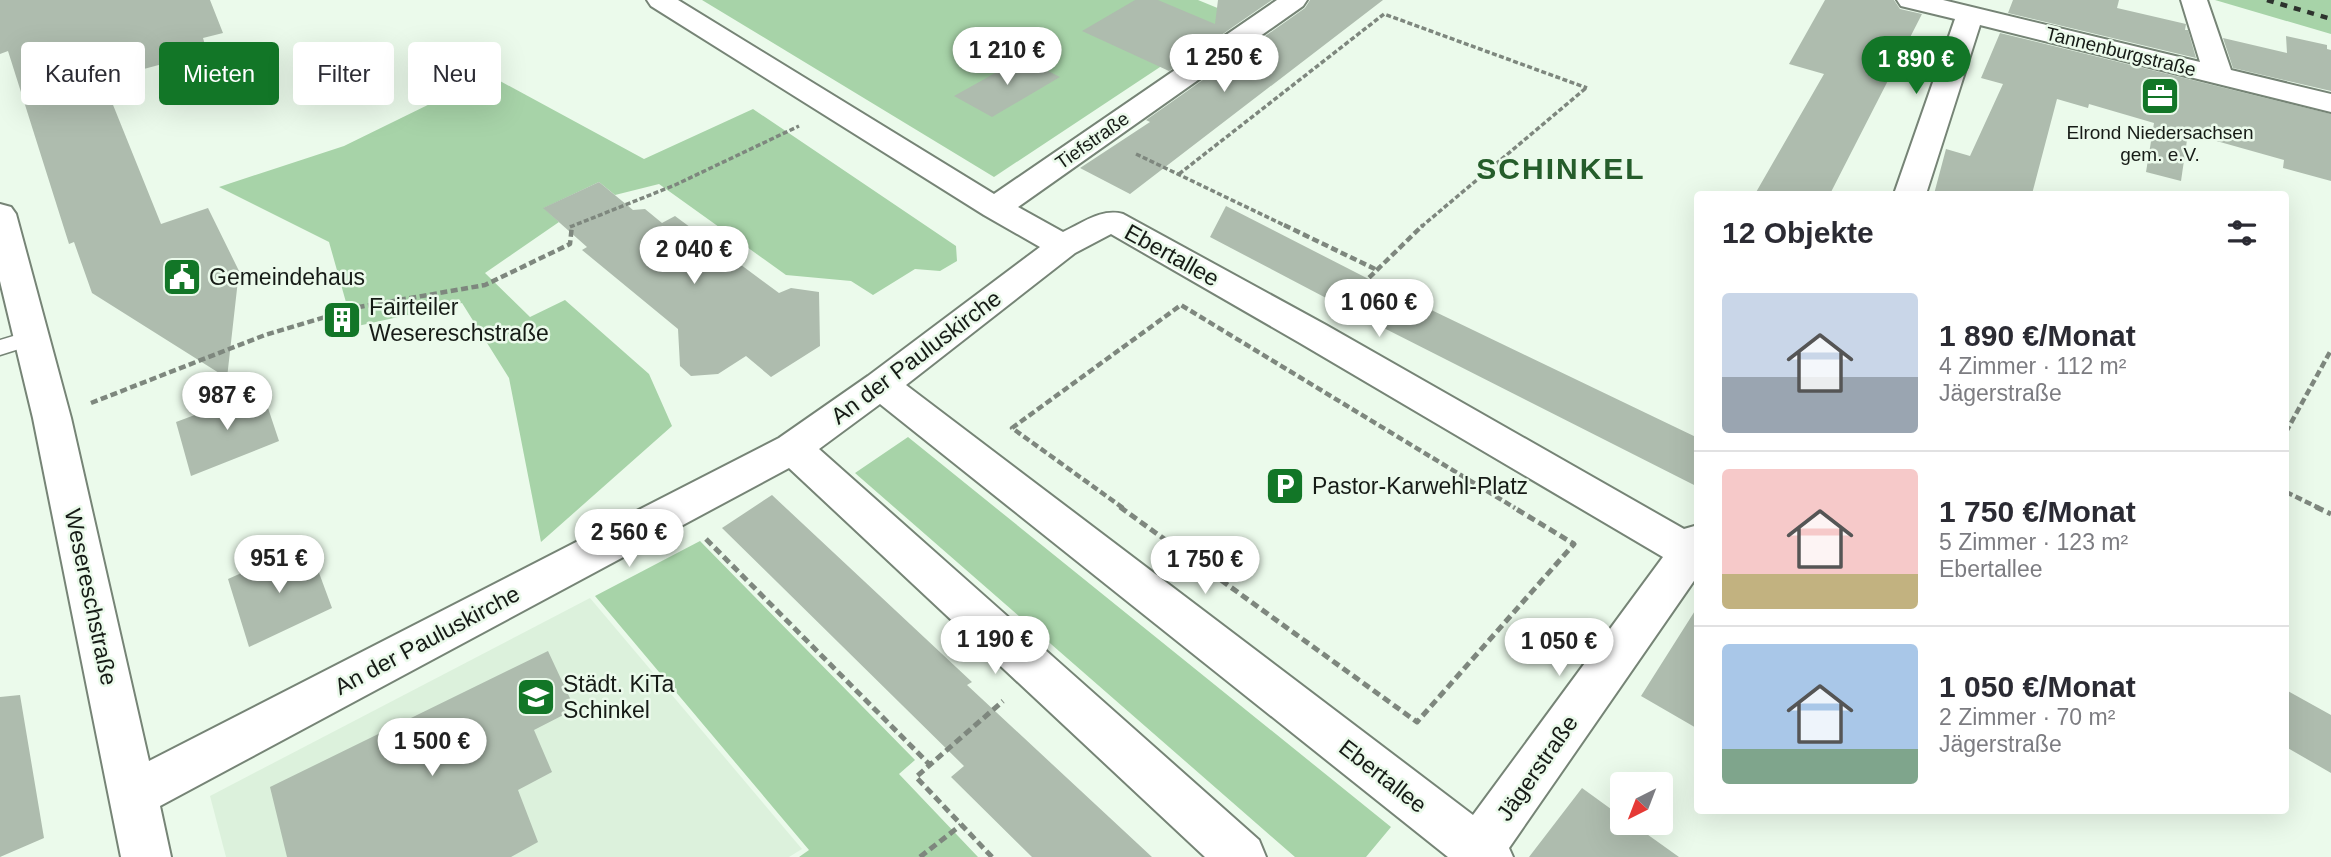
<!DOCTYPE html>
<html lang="de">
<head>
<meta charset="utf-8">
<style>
	:root { --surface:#fff; --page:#f2f2f3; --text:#2b2b33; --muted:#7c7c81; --line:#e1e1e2; --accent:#127627 }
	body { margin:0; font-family:Helvetica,sans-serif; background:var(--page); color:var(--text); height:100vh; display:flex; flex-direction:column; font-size:26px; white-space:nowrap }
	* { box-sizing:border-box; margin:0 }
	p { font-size:23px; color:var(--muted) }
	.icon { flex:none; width:38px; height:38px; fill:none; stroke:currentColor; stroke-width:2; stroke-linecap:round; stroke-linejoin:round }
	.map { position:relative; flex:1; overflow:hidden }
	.sheet { position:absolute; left:1694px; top:191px; width:595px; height:623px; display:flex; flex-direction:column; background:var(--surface); border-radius:7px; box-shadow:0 7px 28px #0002 }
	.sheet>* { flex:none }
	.top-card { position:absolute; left:21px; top:42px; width:665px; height:63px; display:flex; gap:14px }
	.needle { width:46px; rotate:222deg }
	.tools { position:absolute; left:1610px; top:772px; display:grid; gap:14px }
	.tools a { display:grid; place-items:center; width:63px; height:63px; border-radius:7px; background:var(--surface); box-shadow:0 7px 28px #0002; font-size:35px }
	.price { position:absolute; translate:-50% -60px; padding:0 16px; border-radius:24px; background:#fff; color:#222; font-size:23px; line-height:46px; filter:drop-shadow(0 2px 4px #0008) }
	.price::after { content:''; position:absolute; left:50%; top:42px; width:21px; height:16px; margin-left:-10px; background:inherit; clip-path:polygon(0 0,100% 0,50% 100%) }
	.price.selected { background:var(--accent); color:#fff }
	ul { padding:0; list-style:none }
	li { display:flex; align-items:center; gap:21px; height:175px; padding:0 28px }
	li+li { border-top:2px solid var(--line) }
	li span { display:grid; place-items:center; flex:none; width:196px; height:140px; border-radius:7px; color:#555 }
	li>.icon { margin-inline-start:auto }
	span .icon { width:84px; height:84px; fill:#fffc; stroke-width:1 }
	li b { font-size:30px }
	h2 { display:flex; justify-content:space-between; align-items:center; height:84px; padding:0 28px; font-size:30px }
	.tag { padding:0 24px; border-radius:7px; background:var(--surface); box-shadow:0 7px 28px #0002; font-size:24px; line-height:63px }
	.tag.selected { background:var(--accent); color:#fff }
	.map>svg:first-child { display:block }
	.built { fill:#dcf1dc }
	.green { fill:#a7d3a8 }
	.building { fill:#aebcae }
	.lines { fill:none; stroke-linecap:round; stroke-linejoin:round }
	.service-casing { stroke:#768476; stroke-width:3 }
	.minor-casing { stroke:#768476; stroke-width:4 }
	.path-far2 { stroke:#7e877e; stroke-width:3.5; stroke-dasharray:5 2.5; stroke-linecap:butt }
	.path-far1 { stroke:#7e877e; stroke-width:4.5; stroke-dasharray:7 3.5; stroke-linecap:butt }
	.path { stroke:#7e877e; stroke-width:5; stroke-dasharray:8 4.5; stroke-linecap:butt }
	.service { fill:#fff; fill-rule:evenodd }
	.minor { fill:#fff; fill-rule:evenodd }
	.rail { stroke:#2d332d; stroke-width:4.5; stroke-dasharray:7 7; stroke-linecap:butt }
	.labels { text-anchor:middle; stroke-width:5; stroke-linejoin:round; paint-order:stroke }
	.far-street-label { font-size:19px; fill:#161b16; stroke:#ebfaeb }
	.far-poi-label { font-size:19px; fill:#161b16; stroke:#ebfaeb }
	.street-label { font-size:23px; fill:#161b16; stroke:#ebfaeb }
	.poi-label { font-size:23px; fill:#161b16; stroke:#ebfaeb; text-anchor:start }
	.district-label { font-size:30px; font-weight:bold; letter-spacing:2px; fill:#255d2b; stroke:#ebfaeb }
</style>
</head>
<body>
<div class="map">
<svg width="2331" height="857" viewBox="0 0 2331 857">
	<rect width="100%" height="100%" fill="#ebfaeb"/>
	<!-- built -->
	<path class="built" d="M590 598 802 849 789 857H226L210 796Z"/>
	<!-- green -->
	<path class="green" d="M702 0H1198L1237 16 994 177Z
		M2215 0H2331V34Z
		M489 75 644 159 753 109 956 246 957 261 940 271 915 269 873 295 851 281 786 275 659 184 615 195 599 182 544 208 559 222 485 273 530 317 565 300 649 374 672 426 541 542 509 378 462 303 353 327 329 242 219 187 344 146Z
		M908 437 1391 827 1366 857H1295L855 473Z
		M700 541 915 760 899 774 978 857H799L809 850 595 596Z"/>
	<!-- building -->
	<path class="building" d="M0 0H210L223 33 203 38 207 52 103 80 161 224 208 208 239 271 227 378 92 293 74 242 69 244 8 51 0 54Z
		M1135 0H1158L1215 24 1218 0H1272L1169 71 1082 31Z
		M1310 0H1383L1130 194 1080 168 1150 122 1146 120 1305 8Z
		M1825 0H1894L1900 9 1922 14 1830 194H1755L1824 74 1789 64Z
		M2013 0H2119L2117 8 2186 24 2185 30H2188L2196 58 2008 13Z
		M2000 33 2331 114V181L2283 168 2284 160 2188 133 2181 181 2146 172 2154 123 2089 104 2088 108 2057 99 2032 194H1934L1946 149 1970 156 2003 84 1981 78Z
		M2286 36 2327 45V49L2331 50V91L2233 68 2223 38 2287 53Z
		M1022 58 1060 77 992 117 954 96Z
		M599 182 633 210 645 209 662 223 675 216 779 293 791 288 819 292 820 346 771 377 746 356 718 374 691 376 680 366 678 329 582 250 587 247 543 208Z
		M1226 206 1396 293 1698 438V487L1368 320 1210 237Z
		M262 390 279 441 191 476 176 422Z
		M772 495 972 682 967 685 1152 857H1032L951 777 964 766 722 528Z
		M308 543 332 608 249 647 228 579Z
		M1698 606V729L1641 696Z
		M548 651 575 709 534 730 552 772 518 790 538 842 511 857H287L270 787Z
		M2286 690 2331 715V773L2286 747Z
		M20 695 44 838 0 857V697Z
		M1582 788 1622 817V822H1630L1679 857H1529Z"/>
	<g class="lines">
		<!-- service casing -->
		<g class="service-casing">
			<path id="service" d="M30 331 38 333 41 338 38 343 0 355V340Z"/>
		</g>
		<!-- minor casing -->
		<g class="minor-casing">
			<path id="minor" d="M647 0H678L994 194 1277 0H1307L1303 6 1018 207 1063 232C1083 223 1101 208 1123 214L1326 325 1684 529 1698 525V575L1509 848 1513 857H1448L880 404 819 449 1259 840 1266 857H1205L789 468 160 806 171 857H121L33 418 0 281V204L11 207 16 214 71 418 149 761 779 438 868 376 1040 247 984 215 651 6ZM1111 234 1300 343 1663 557 1473 815 906 385 1075 253Z
				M1897 0H1943L2200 62 2181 0H2207L2231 70 2331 94V112L1980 25 1926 194H1894L1955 19 1901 6Z"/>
		</g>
		<!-- path-far2 -->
		<path class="path-far2" d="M1136 154 1288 227
			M1179 174 1384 14 1587 88
			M570 227 675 185 799 126
			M1421 227 1586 88"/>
		<!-- path-far1 -->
		<path class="path-far1" d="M1284 225 1375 269
			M1339 307 1423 225
			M91 403 265 335 359 307 485 285 570 244 572 225
			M2286 432 2331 350
			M2286 492 2319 508
			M1123 508 1012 428 1181 305 1515 508"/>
		<!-- path -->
		<path class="path" d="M1120 507 1417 722 1574 544 1513 507
			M2316 507 2331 514
			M706 539 930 765
			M920 857 961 825
			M992 857 916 777 1003 701"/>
		<!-- service -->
		<use href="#service" class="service"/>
		<!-- minor -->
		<use href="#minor" class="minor"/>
		<!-- rail -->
		<path class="rail" d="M2267 0 2331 19"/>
	</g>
	<!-- icons -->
	<defs>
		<g id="office-square" transform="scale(2.0125)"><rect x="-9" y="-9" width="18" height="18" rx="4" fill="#127627" stroke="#ebfaeb"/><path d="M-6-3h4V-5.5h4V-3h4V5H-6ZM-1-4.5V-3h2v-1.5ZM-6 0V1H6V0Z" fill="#fff"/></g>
		<g id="civic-square" transform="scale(2.0125)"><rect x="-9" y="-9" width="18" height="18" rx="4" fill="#127627" stroke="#ebfaeb"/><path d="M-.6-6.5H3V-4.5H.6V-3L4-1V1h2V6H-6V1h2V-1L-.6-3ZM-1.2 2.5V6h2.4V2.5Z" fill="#fff"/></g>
		<g id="building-square" transform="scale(2.0125)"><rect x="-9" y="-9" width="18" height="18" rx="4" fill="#127627" stroke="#ebfaeb"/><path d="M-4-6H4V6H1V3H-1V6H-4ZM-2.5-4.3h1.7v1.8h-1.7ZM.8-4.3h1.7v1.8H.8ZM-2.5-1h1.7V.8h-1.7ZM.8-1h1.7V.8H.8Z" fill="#fff"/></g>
		<g id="parking-square" transform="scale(2.0125)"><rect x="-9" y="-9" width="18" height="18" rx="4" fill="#127627" stroke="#ebfaeb"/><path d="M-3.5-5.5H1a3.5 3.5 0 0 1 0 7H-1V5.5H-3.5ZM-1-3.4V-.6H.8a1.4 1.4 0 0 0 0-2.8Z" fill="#fff"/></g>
		<g id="school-square" transform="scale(2.0125)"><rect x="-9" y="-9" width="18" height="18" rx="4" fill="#127627" stroke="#ebfaeb"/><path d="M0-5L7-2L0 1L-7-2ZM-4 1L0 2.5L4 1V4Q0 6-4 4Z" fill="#fff"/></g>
	</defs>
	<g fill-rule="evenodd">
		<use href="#office-square" x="2160" y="96"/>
		<use href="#civic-square" x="182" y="277"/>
		<use href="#building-square" x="342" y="320"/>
		<use href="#parking-square" x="1285" y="486"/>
		<use href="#school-square" x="536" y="697"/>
	</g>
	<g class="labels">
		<!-- far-street labels -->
		<g class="far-street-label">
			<text transform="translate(2121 51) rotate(14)" y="7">Tannenburgstraße</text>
			<text transform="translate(1092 140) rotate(-35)" y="7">Tiefstraße</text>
		</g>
		<!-- far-poi labels -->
		<g class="far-poi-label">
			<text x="2160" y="139">Elrond Niedersachsen<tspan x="2160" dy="22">gem. e.V.</tspan></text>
		</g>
		<!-- street labels -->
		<g class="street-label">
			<text transform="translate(1172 255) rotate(29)" y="8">Ebertallee</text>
			<text transform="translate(916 357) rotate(-37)" y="8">An der Pauluskirche</text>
			<text transform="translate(91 597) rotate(78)" y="8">Wesereschstraße</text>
			<text transform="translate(427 640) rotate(-28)" y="8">An der Pauluskirche</text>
			<text transform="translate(1537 768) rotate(-55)" y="8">Jägerstraße</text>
			<text transform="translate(1383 776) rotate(38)" y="8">Ebertallee</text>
		</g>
		<!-- poi labels -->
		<g class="poi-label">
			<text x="209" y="285">Gemeindehaus</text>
			<text x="369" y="315">Fairteiler<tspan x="369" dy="26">Wesereschstraße</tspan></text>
			<text x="1312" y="494">Pastor-Karwehl-Platz</text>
			<text x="563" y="692">Städt. KiTa<tspan x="563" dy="26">Schinkel</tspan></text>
		</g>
		<!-- district labels -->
		<g class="district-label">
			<text x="1561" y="179">SCHINKEL</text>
		</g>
	</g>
</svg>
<div class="tools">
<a><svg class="needle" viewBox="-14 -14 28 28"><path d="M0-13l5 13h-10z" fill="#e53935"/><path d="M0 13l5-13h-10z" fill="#7c7c81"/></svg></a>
</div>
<b class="price" style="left:1007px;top:87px">1 210 €</b>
<b class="price" style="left:1224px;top:94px">1 250 €</b>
<b class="price selected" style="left:1916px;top:96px">1 890 €</b>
<b class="price" style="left:694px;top:286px">2 040 €</b>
<b class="price" style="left:1379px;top:339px">1 060 €</b>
<b class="price" style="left:227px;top:432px">987 €</b>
<b class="price" style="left:629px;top:569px">2 560 €</b>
<b class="price" style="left:279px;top:595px">951 €</b>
<b class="price" style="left:1205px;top:596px">1 750 €</b>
<b class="price" style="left:995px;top:676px">1 190 €</b>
<b class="price" style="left:1559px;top:678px">1 050 €</b>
<b class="price" style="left:432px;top:778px">1 500 €</b>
<div class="top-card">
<a class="tag">Kaufen</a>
<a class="tag selected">Mieten</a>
<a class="tag">Filter</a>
<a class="tag">Neu</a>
</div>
<section class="sheet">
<h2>12 Objekte<svg class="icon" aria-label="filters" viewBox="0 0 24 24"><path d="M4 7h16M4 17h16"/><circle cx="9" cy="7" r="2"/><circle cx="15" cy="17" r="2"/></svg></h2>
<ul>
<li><span style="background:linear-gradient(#c9d6e8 60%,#9aa5b1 0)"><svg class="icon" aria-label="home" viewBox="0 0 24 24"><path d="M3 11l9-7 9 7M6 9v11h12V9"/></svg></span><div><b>1 890 €/Monat</b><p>4 Zimmer · 112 m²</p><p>Jägerstraße</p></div></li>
<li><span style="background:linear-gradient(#f6c9c9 75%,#c2b280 0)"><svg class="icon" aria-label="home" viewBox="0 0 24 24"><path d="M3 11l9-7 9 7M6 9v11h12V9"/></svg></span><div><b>1 750 €/Monat</b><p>5 Zimmer · 123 m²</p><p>Ebertallee</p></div></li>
<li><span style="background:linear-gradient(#a9c7e8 75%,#7fa58c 0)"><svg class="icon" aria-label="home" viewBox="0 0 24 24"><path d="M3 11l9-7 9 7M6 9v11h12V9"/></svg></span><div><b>1 050 €/Monat</b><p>2 Zimmer · 70 m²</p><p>Jägerstraße</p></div></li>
</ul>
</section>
</div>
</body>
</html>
